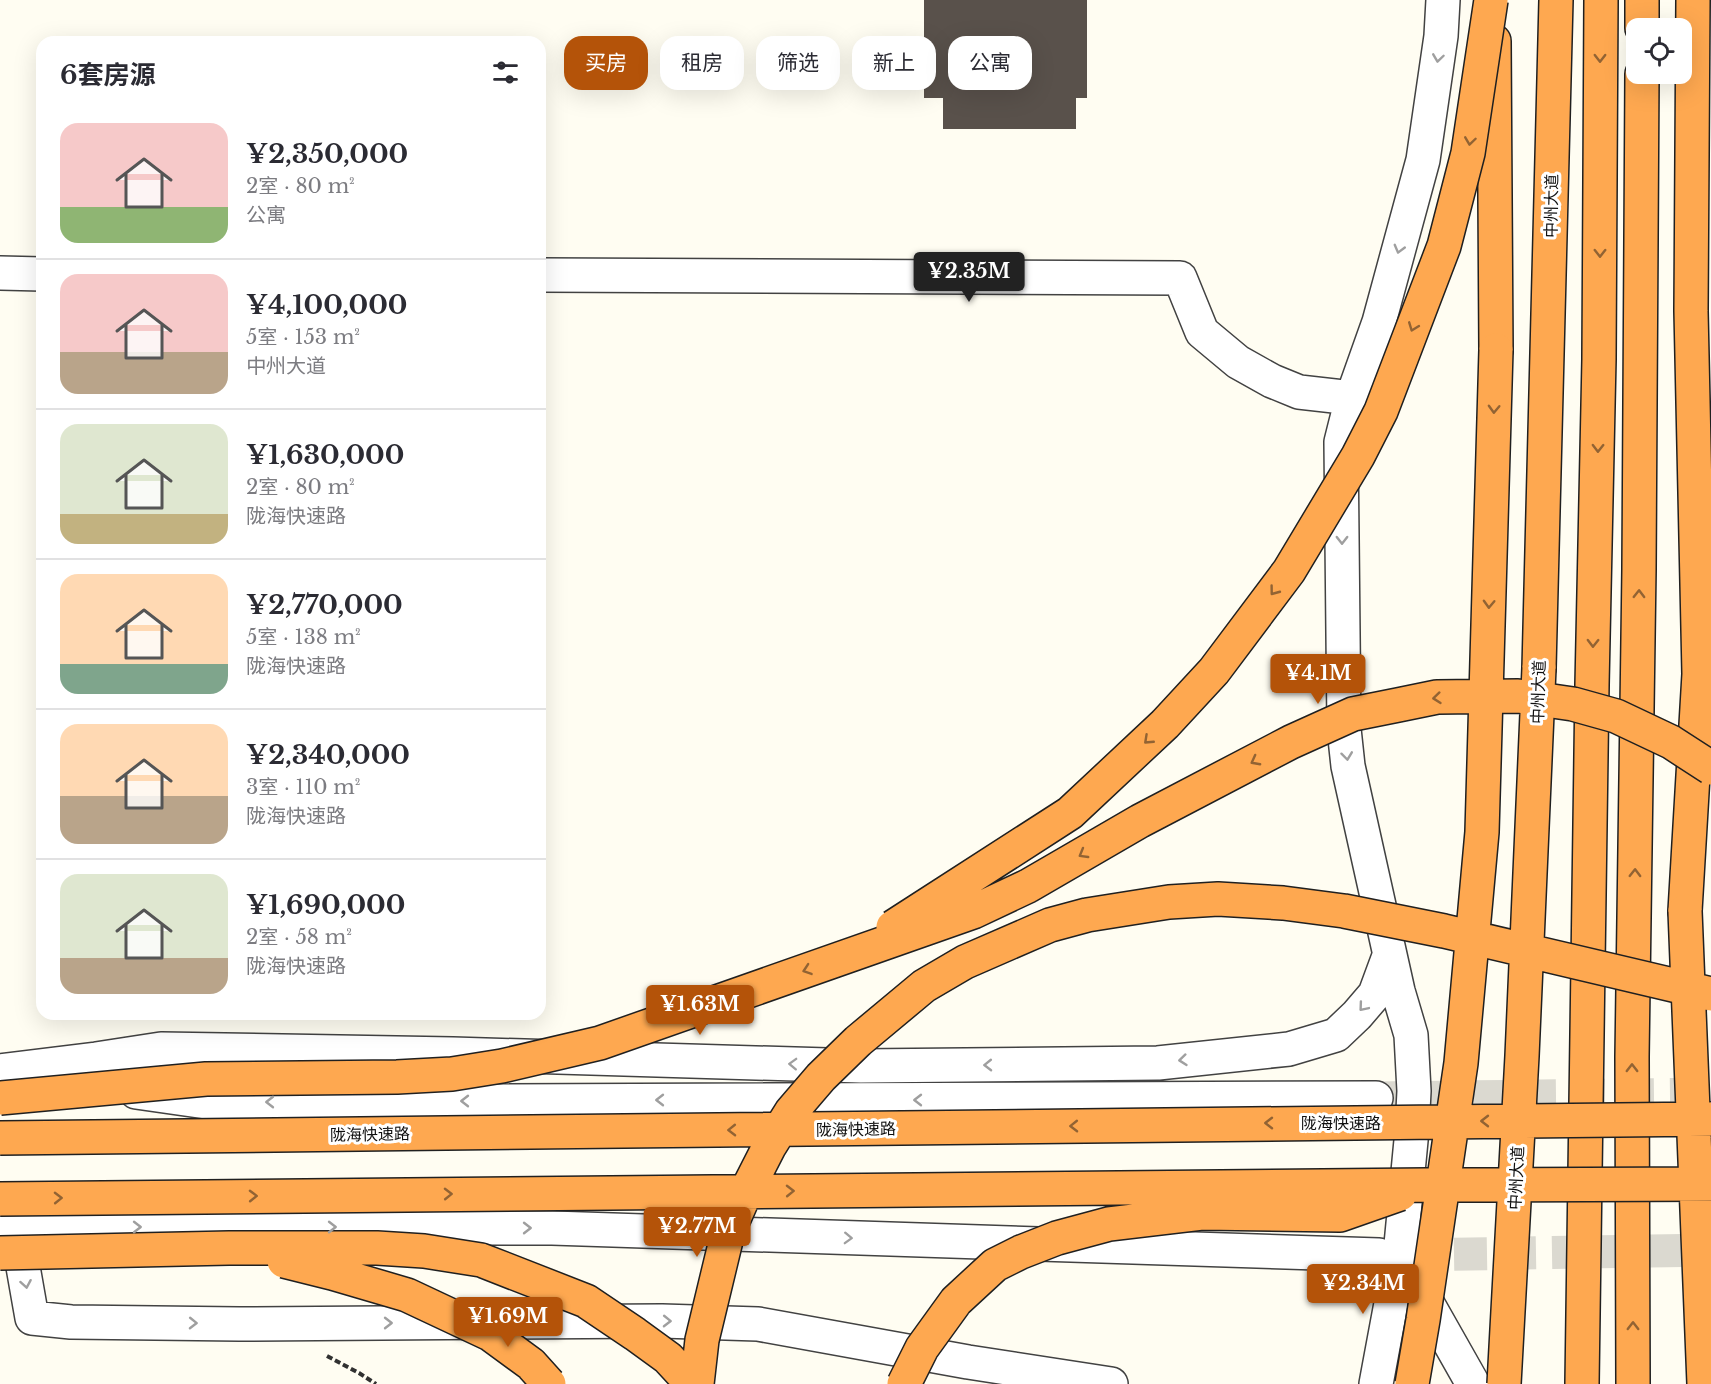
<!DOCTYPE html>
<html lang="zh">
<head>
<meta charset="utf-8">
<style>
	:root { --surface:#fff; --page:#f2f2f3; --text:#2b2b33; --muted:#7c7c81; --line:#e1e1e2; --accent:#b45309 }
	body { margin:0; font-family:"Libre Baskerville","Noto Sans SC",serif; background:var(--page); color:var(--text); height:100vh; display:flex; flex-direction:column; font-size:22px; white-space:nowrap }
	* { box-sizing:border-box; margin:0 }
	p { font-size:20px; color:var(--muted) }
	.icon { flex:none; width:33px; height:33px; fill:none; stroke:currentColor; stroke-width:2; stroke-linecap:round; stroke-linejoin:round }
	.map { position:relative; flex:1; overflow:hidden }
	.side { position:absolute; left:36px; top:36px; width:510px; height:984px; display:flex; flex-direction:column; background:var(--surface); border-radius:18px; box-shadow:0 6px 24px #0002 }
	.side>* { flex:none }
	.guide { position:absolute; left:564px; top:36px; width:570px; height:54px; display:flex; gap:12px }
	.tools { position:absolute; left:1626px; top:18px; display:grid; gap:12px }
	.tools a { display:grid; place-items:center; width:66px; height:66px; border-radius:12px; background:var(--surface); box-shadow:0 6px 24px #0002; font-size:30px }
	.price { position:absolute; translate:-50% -51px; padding:0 14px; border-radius:6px; background:var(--accent); color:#fff; font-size:20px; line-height:39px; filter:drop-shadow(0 2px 3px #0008) }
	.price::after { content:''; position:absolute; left:50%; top:36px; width:18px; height:14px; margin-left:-9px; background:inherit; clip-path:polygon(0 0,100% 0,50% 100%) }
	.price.current { background:#222; color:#fff }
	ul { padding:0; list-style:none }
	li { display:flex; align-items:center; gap:18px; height:150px; padding:0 24px }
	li+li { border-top:2px solid var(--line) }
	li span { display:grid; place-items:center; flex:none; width:168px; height:120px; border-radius:18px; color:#555 }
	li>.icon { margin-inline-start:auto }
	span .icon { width:72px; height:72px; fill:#fffc; stroke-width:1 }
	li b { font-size:26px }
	h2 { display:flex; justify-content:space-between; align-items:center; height:72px; padding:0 24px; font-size:26px }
	.tag { padding:0 21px; border-radius:18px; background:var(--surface); box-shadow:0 6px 24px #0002; font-size:21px; line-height:54px }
	.tag.current { background:var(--accent); color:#fff }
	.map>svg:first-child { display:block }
	.building { fill:#59514b }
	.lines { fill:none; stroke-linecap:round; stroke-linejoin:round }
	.minor-tunnel { stroke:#dbd9d0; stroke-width:33; stroke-dasharray:33 16; stroke-linecap:butt }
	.minor-casing { stroke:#424242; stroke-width:36 }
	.highway-casing { stroke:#202020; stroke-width:36 }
	.path { stroke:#313131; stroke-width:4; stroke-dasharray:6 3; stroke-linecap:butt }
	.minor { stroke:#fff; stroke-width:33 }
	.highway { stroke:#fea850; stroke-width:33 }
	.highway-bridge-casing { stroke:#202020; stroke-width:36; stroke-linecap:butt }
	.highway-bridge { stroke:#fea850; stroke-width:33 }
	.oneway { stroke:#9f9f9f }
	.oneway2 { stroke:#926333 }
	.labels { text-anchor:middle; stroke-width:6; stroke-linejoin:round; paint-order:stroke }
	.street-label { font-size:16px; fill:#0f0f0f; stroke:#fff }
</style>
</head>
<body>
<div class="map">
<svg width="1711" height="1384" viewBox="0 0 1711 1384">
	<rect width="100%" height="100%" fill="#fffdf2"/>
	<!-- building -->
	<path class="building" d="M924 0H1087V98H1076V129H943V98H924Z"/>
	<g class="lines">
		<!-- minor-tunnel -->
		<path class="minor-tunnel" d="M1376 1098 1711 1094
			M1405 1255 1711 1250"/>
		<!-- minor casing -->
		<g class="minor-casing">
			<path id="minor" d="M1443 0 1441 36 1423 160 1379 322 1352 398 1341 442 1344 729 1348 766 1398 991 1411 1035 1414 1091 1412 1130 1400 1255 1473 1384
				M0 273 42 274
				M540 275 1180 278 1202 332 1238 362 1272 381 1299 392 1352 398
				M0 1071 96 1059 161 1049 453 1054 861 1066 1158 1063 1289 1049 1336 1035 1357 1015 1375 994 1389 956
				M136 1092 206 1102 1376 1098
				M0 1227 552 1228 1379 1255
				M16 1227 32 1318 71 1322 239 1324 662 1321 758 1324 968 1362 1111 1384
				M1376 1384 1400 1255"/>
		</g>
		<!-- highway casing -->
		<g class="highway-casing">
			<path id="highway" d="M1642 28V0
				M1494 41 1496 350
				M1539 668 1556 0
				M1685 911 1699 674 1691 311 1693 0
				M1582 1384 1592 685 1599 359 1601 0
				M1633 1384 1632 1057 1639 569 1642 74"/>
		</g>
		<!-- path -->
		<path class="path" d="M327 1356 359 1373 376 1384"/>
		<!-- minor -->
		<use href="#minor" class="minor"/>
		<!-- highway -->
		<use href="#highway" class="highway"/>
		<!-- highway-bridge casing -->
		<g class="highway-bridge-casing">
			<path id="highway-bridge" d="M1685 911 1704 1384
				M893 927 1070 813 1165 724 1214 671 1289 571 1358 456 1381 411 1444 246 1468 153 1491 0
				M0 1098 206 1079 397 1077 452 1074 502 1066 600 1043 973 912 1028 886 1140 821 1291 742 1353 714 1398 705 1437 697 1518 696 1573 704 1616 716 1671 742 1711 768
				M0 1138 1711 1119
				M0 1199 1427 1185 1711 1184
				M0 1253 229 1248H377L424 1251 481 1260 586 1301 635 1334 668 1358 692 1384
				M284 1261 332 1273 407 1295 490 1334 531 1364 549 1384
				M697 1384 702 1340 728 1232 743 1198 769 1147 791 1112 821 1077 858 1041 924 986 965 962 1050 925 1087 915 1169 902 1218 899 1283 903 1344 911 1444 931 1711 994
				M904 1384 922 1348 956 1301 995 1265 1021 1252 1057 1238 1109 1224 1202 1213 1340 1215 1400 1194
				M1412 1384 1423 1320 1461 1063 1482 832 1496 350
				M1504 1384 1522 1056 1539 668"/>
		</g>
		<!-- highway-bridge -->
		<use href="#highway-bridge" class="highway-bridge"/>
	</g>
	<!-- one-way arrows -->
	<defs><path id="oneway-chevron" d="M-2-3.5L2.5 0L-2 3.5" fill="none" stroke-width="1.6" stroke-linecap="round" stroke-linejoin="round" transform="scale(1.5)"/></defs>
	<g class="oneway">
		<use href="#oneway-chevron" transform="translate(1438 58) rotate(98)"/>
		<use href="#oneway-chevron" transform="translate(1399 249) rotate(105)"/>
		<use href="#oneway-chevron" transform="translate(1342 540) rotate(90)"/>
		<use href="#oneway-chevron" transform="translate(1347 756) rotate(83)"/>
		<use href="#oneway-chevron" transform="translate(1363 1007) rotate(130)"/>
		<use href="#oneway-chevron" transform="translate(1183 1060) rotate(174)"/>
		<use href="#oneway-chevron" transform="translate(793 1064) rotate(-178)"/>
		<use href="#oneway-chevron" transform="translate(988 1065) rotate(179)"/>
		<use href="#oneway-chevron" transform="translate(660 1100) rotate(180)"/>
		<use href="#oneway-chevron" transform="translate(918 1100) rotate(180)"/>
		<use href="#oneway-chevron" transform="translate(465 1101) rotate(180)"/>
		<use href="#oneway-chevron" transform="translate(270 1102) rotate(180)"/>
		<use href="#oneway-chevron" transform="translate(137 1227)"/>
		<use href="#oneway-chevron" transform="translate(332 1227)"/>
		<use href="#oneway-chevron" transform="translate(527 1228)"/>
		<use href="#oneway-chevron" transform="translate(848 1238) rotate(2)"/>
		<use href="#oneway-chevron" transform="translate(26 1284) rotate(80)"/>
		<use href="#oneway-chevron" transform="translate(667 1321) rotate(1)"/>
		<use href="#oneway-chevron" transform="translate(193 1323) rotate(1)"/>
		<use href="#oneway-chevron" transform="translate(388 1323)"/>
	</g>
	<g class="oneway2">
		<use href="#oneway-chevron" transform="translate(1600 58) rotate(90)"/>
		<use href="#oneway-chevron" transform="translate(1470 141) rotate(98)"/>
		<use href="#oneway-chevron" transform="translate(1600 253) rotate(90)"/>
		<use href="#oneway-chevron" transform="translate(1413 327) rotate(111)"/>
		<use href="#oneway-chevron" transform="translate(1494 409) rotate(92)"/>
		<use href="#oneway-chevron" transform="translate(1598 448) rotate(91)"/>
		<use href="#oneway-chevron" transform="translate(1274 591) rotate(127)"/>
		<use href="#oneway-chevron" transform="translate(1639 594) rotate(-89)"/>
		<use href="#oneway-chevron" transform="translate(1489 604) rotate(92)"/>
		<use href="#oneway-chevron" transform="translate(1593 643) rotate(91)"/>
		<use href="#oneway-chevron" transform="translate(1437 698) rotate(174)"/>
		<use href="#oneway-chevron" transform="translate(1148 740) rotate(137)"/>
		<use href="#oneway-chevron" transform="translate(1255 761) rotate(152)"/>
		<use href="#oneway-chevron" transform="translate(1083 854) rotate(150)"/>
		<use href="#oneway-chevron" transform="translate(1635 873) rotate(-89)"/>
		<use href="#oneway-chevron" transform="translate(807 970) rotate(161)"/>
		<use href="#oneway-chevron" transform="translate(1632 1068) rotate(-90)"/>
		<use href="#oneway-chevron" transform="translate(1485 1121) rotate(180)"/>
		<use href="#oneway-chevron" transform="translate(1269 1123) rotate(180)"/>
		<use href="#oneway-chevron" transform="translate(1074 1126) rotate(179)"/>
		<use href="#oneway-chevron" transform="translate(732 1130) rotate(179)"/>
		<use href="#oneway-chevron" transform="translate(790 1191) rotate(-1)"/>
		<use href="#oneway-chevron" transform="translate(448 1194) rotate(-1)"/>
		<use href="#oneway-chevron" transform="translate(253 1196) rotate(-1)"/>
		<use href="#oneway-chevron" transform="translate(58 1198) rotate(-1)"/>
		<use href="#oneway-chevron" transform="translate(1633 1326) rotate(-90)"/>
	</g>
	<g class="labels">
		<!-- street labels -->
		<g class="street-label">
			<text transform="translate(1551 206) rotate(-89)" y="6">中州大道</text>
			<text transform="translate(1538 692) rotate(-88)" y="6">中州大道</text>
			<text x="1341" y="1129">陇海快速路</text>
			<text transform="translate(856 1129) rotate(-1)" y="6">陇海快速路</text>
			<text transform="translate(370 1134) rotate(-1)" y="6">陇海快速路</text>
			<text transform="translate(1516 1178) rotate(-87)" y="6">中州大道</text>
		</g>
	</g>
</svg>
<div class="tools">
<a><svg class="icon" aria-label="locate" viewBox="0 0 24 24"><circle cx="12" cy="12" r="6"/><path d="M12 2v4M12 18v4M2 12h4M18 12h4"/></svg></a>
</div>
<b class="price current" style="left:969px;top:303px">¥2.35M</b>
<b class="price" style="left:1318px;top:705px">¥4.1M</b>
<b class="price" style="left:700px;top:1036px">¥1.63M</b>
<b class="price" style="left:697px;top:1258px">¥2.77M</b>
<b class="price" style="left:1363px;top:1315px">¥2.34M</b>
<b class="price" style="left:508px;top:1348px">¥1.69M</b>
<div class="guide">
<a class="tag current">买房</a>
<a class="tag">租房</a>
<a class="tag">筛选</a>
<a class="tag">新上</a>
<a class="tag">公寓</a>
</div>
<section class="side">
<h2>6套房源<svg class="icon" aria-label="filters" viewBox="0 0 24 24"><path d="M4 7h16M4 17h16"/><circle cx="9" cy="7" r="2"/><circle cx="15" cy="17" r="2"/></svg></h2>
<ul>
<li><span style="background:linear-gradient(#f6c9c9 70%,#8fb573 0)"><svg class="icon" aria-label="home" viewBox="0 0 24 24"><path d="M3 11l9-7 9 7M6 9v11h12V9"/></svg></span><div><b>¥2,350,000</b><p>2室 · 80 m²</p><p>公寓</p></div></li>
<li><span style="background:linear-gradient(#f6c9c9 65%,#b9a48a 0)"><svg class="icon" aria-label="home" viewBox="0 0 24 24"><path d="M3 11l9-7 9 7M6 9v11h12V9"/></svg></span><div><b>¥4,100,000</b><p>5室 · 153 m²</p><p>中州大道</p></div></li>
<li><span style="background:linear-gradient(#dfe7d0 75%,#c2b280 0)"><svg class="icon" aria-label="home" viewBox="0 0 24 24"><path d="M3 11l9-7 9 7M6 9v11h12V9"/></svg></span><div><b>¥1,630,000</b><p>2室 · 80 m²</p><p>陇海快速路</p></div></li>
<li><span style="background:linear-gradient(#ffd9b3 75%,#7fa58c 0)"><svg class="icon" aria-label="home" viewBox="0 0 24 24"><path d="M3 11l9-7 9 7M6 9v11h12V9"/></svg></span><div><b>¥2,770,000</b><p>5室 · 138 m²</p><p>陇海快速路</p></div></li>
<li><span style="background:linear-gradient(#ffd9b3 60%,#b9a48a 0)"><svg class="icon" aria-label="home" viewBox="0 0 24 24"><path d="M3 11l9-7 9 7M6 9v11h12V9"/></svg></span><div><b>¥2,340,000</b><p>3室 · 110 m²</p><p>陇海快速路</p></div></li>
<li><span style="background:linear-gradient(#dfe7d0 70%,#b9a48a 0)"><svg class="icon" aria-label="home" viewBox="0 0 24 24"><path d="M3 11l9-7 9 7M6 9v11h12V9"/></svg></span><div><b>¥1,690,000</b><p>2室 · 58 m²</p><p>陇海快速路</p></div></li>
</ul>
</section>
</div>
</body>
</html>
